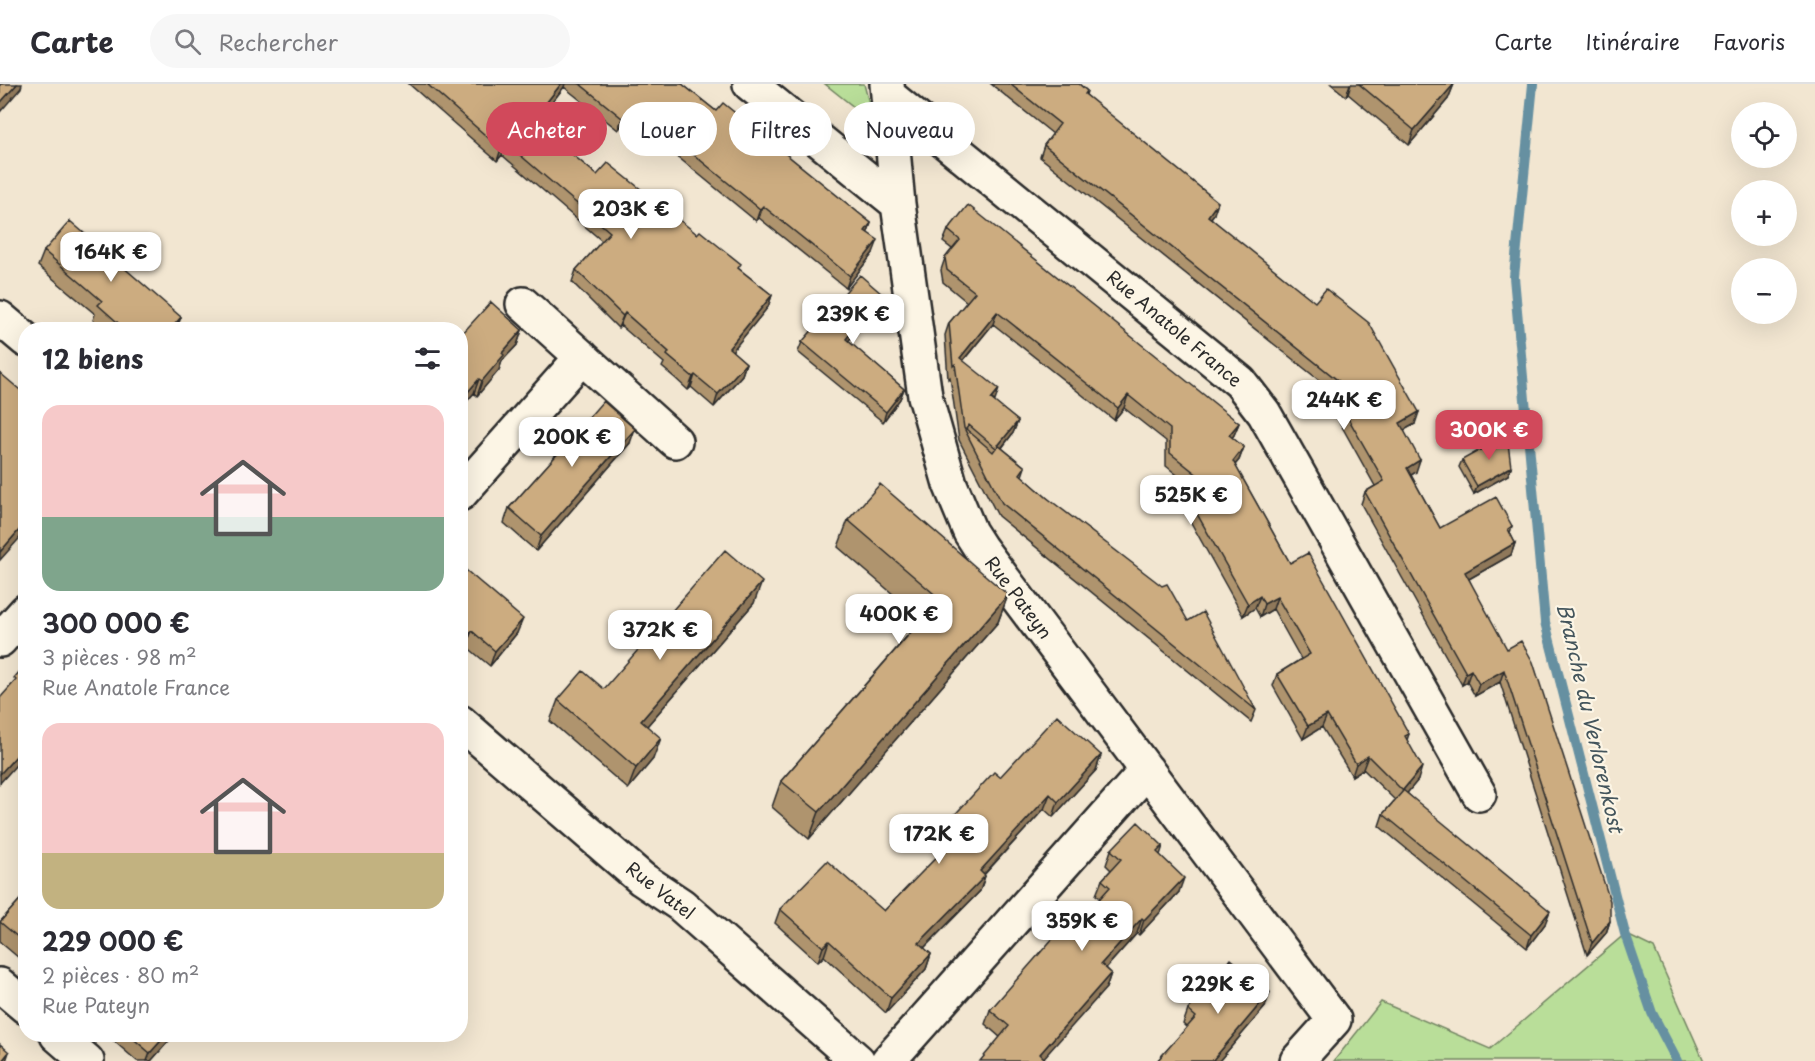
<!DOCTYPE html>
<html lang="fr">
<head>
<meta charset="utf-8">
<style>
	:root { --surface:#fff; --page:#f7f7f7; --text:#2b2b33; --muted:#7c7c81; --line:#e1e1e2; --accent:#d1495b }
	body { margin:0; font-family:"Playpen Sans",sans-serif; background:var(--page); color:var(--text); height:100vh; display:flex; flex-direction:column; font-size:22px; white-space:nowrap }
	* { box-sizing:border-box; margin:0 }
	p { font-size:20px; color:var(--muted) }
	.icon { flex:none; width:33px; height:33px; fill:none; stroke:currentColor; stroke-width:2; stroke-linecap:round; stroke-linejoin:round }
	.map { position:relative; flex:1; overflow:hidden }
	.drawer { position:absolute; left:18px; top:238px; width:450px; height:720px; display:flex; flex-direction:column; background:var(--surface); border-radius:24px; box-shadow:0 6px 24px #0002 }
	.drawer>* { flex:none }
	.banner { position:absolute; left:486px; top:18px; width:570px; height:54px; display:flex; gap:12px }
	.tools { position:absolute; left:1731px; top:18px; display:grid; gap:12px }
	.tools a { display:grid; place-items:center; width:66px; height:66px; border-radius:50%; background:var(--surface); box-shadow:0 6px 24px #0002; font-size:30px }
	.price { position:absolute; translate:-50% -51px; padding:0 14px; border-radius:12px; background:#fff; color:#222; font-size:20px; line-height:39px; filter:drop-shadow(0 2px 3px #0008) }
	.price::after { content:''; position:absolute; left:50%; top:36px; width:18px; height:14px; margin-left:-9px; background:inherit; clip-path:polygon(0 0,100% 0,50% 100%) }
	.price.selected { background:var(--accent); color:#fff }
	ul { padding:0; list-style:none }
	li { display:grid; align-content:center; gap:12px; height:318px; padding:0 24px }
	li span { display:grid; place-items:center; height:186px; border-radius:18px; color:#555 }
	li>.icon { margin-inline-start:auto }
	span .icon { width:108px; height:108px; fill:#fffc; stroke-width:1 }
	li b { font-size:26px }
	h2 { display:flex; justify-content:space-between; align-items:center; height:72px; padding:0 24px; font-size:26px }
	.tag { padding:0 21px; border-radius:27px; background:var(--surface); box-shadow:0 6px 24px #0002; font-size:21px; line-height:54px }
	.tag.selected { background:var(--accent); color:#fff }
	header { display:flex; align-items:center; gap:36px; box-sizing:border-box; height:84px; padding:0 30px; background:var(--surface); border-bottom:2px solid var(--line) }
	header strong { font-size:28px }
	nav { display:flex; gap:33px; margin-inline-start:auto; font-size:21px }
	.search { width:420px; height:54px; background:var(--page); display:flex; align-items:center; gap:15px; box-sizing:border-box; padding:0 21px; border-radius:33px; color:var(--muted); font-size:22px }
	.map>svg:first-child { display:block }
	.green { fill:#b9de99; stroke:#728462; stroke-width:1.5 }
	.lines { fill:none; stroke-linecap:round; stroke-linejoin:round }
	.stream { stroke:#6690a1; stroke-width:10 }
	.minor-casing { stroke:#2b2b2b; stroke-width:38 }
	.minor { stroke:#fcf5e5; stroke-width:33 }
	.wall { fill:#af946e; stroke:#2b2b2b; stroke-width:1.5 }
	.shaded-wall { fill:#8f785a; stroke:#2b2b2b; stroke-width:1.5 }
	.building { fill:#ccac80; stroke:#2b2b2b; stroke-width:1.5 }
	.labels { text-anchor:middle; stroke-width:4.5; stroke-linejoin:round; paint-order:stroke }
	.street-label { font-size:18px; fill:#2b2b2b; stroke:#fcf5e5 }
	.water-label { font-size:20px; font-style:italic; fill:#44555c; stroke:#fcf5e5 }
</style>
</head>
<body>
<header>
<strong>Carte</strong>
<div class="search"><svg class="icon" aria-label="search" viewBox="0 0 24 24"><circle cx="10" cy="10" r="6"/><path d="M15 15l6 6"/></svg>Rechercher</div>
<nav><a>Carte</a><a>Itinéraire</a><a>Favoris</a></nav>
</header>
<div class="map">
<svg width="1815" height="977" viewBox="0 0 1815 977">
	<rect width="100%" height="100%" fill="#f2e6d1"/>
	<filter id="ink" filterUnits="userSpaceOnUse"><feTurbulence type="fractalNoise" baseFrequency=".0167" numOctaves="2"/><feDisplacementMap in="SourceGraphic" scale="12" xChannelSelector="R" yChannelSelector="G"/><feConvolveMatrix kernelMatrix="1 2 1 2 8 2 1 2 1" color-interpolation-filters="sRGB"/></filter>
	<g filter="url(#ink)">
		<!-- green -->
		<path class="green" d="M825 0H864L874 39Z
			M1625 850 1654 864 1704 977H1334L1381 918 1490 965Z"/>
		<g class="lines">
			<!-- stream -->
			<path class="stream" d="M1533 0 1514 193 1545 538 1625 850 1652 929 1677 977"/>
			<!-- minor casing -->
			<g class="minor-casing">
				<path id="minor" d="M750 0 898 120
					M887 0 898 120 925 312 950 400 970 448 981 465 1334 936 1297 977
					M889 12 1240 298 1264 329 1479 710
					M523 220 675 357
					M0 234 26 256
					M460 410 582 273
					M0 556 26 527
					M460 638 642 795 681 821 858 977
					M0 901 26 923
					M57 951 87 977
					M888 977 1147 686"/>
			</g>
			<!-- minor -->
			<use href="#minor" class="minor"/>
		</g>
		<!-- wall -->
		<path class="wall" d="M409 0H682L716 27 871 139 867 149 873 169 846 204 759 134 756 137 629 33 618 46 564 3 535 40 597 91 739 185 772 211 768 223 732 267 746 279 742 291 714 323 691 303 688 306 675 294 662 283 664 279 620 241 618 244 572 198 576 186 602 157 502 71 497 77Z
			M991 0H1079L1087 7 1086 11 1214 130 1211 134 1415 340 1404 346 1416 388 1411 391 1440 444 1512 442 1510 449 1515 459 1511 471 1469 495 1610 837 1606 849 1587 871 1500 598 1475 612 1467 598 1462 601 1361 420 1365 408 1375 402 1336 332 1340 320 1345 317 1040 73 1044 61 1053 50Z
			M1331 0H1454L1448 15 1409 61 1348 10 1346 12Z
			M948 146 1239 339 1234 351 1232 354 1244 363 1239 376 1235 381 1290 479 1409 650 1407 656 1418 696 1407 709 1545 840 1527 864 1379 742 1383 730 1395 716 1363 685 1352 692 1322 643 1303 655 1273 602 1277 590 1301 575 1273 525 1260 533 1255 524 1243 532 1184 426 1188 414 1198 408 1166 382V357L1124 324 1114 336 993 240 963 277 994 318 1018 337 1013 349 1002 364 1025 383 1022 392 1188 537 1256 626 1251 638 998 432 959 356 950 293 948 295 945 251 949 239 967 218 943 198 941 186 945 174 952 165 943 158Z
			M44 167 181 233 176 246H104L93 236 95 230 38 182Z
			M882 210 878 220 848 257 904 305 900 315 883 338 798 268 802 258Z
			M522 246 517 261 502 277 499 286 477 312 474 309 460 325V252Z
			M583 340 630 359 536 467 504 439 509 424 554 374 558 363Z
			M1462 376 1511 383 1508 391 1474 410 1459 383Z
			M848 436 1008 511 998 538 809 755 772 723 781 697 922 535 838 463Z
			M460 481 517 549 490 582 466 562 464 565 460 561Z
			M754 519 647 642 653 675 628 705 550 637 558 616 604 605Z
			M1101 671 1096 686 1053 733 1044 725 984 791 985 792 980 807 924 864 931 870 926 885 886 929 824 872 818 878 775 839 780 825 884 827 951 759 943 752 949 737 1000 693Z
			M1163 762 1160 771 1179 808 1139 851 1137 849 1106 884 1111 889 1106 904 1000 953 985 940 990 926 1069 849 1100 814 1096 811 1102 796 1111 786 1106 781 1111 766Z
			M26 809V880L0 858V838Z
			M1265 923 1219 977H1157L1187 944 1183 940 1188 926Z
			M108 951H174L151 977H137L108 952Z"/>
		<!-- shaded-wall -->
		<path class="shaded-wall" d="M17 0H22L21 4 0 28V19Z
			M561 0H565L564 3 528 49 532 37Z
			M1350 0H1351L1348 10 1346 12Z
			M1454 0 1448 15 1409 61 1414 46Z
			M633 21 629 33 618 46 622 34Z
			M506 59 502 71 497 77 501 65Z
			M1218 118 1214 130 1203 144 1208 132Z
			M763 122 759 134 756 137 760 125Z
			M871 139 867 151 865 147Z
			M878 156 873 169 846 204 850 192Z
			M882 210 878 220 842 265 846 255Z
			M772 211 768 223 725 276 729 264Z
			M997 228 993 240 955 286 960 274Z
			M625 229 620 241 618 244 623 232Z
			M181 233 176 246H170Z
			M522 246 517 261 502 277 499 286 477 312 482 297 502 269Z
			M746 279 742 291 714 323 718 310Z
			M695 291 691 303 688 306 693 293Z
			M479 295 474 309 460 325V317Z
			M904 305 900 315 883 338 886 328Z
			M999 305 995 317 991 315Z
			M1128 311 1124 324 1114 336 1118 324Z
			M1419 328 1415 340 1395 351 1400 339Z
			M1018 337 1013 349 992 376 996 364Z
			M1239 339 1234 351 1225 364 1229 351Z
			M635 345 630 359 536 467 541 452Z
			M1244 363 1239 376 1228 389 1233 377Z
			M1420 376 1416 388 1403 396 1407 384Z
			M1511 383 1508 391 1474 410 1477 402Z
			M26 438V447L0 476V468Z
			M1515 459 1511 471 1460 500 1465 488Z
			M762 498 754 519 633 658 641 637Z
			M1008 511 998 538 809 755 819 728Z
			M1260 512 1255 524 1243 532 1248 520Z
			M1277 513 1273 525 1260 533 1264 520Z
			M523 535 517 549 490 582 495 567Z
			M472 547 466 562 464 565 469 550Z
			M1471 586 1467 598 1462 601 1466 589Z
			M1504 586 1500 598 1475 612 1479 600Z
			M1327 631 1322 643 1303 655 1308 642Z
			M661 654 653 675 628 705 636 684Z
			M26 661V667L24 672 0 699V690Z
			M1101 671 1096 686 1053 733 1058 718Z
			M1368 672 1363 685 1352 692 1356 680Z
			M1422 683 1418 696 1399 719 1403 706Z
			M1050 710 1044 725 974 801 980 787Z
			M985 792 980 807 914 874 919 859Z
			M1184 794 1179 808 1139 851 1144 836Z
			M1550 827 1545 840 1527 864 1531 851Z
			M1142 834 1137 849 1096 895 1101 880Z
			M1610 837 1606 849 1587 871 1592 859Z
			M829 857 824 872 818 878 823 863Z
			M931 870 926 885 886 929 891 914Z
			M1111 889 1106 904 1041 977 1040 970Z
			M1270 908 1265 923 1219 977H1212Z
			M166 951H174L151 977H147L150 969Z
			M9 968 6 977H2Z"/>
		<!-- building -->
		<path class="building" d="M0 0H17L0 19Z
			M427 0H561L532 37 597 91 608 79 697 150 700 147 716 160 741 180 738 184 772 211 729 264 746 279 718 310 695 291 693 293 667 271 669 268 625 229 623 232 576 186 610 148 506 59 501 65Z
			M580 0H682L716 27 723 19 871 139 865 147 878 156 850 192 763 122 760 125 633 21 622 34Z
			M1010 0H1079L1087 7 1085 10 1218 118 1208 132 1315 218 1326 205 1369 239 1419 328 1400 339 1420 376 1407 384 1440 444 1496 413 1512 442 1508 445 1515 459 1465 488 1507 565 1521 557 1533 578 1610 817V837L1592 859 1504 586 1479 600 1471 586 1466 589 1365 408 1384 397 1340 320 1356 311 1044 61 1060 40Z
			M1359 0H1454L1414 46Z
			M968 121 1239 339 1229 351 1244 363 1233 377 1290 479 1308 469 1409 650 1405 652 1422 683 1403 706 1550 827 1531 851 1383 730 1403 707 1368 672 1356 680 1327 631 1308 642 1277 590 1310 570 1277 513 1264 520 1260 512 1248 520 1188 414 1210 401 1170 369V345L1128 311 1118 324 997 228 960 274 999 305 991 315 1018 337 996 364 969 341 966 345 993 368 998 361 1025 383 1020 390 1046 413 1162 502 1167 500 1188 537 1203 528 1256 626 1002 419 964 344 955 280 953 282 949 239 975 208 947 186 945 174 960 156 948 146Z
			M70 137 181 233 170 246H135L129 241 125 245 98 221 102 217 44 167Z
			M860 191 882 210 846 255 904 305 886 328 802 258Z
			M491 218 522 246 502 269 504 271 482 297 479 295 460 317V252Z
			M0 289 26 311V438L0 468Z
			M603 317 635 345 541 452 509 424 561 366 558 363 569 350 580 338 583 340Z
			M1507 351 1511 383 1477 402 1462 376Z
			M880 400 1008 511 819 728 781 697 940 515 848 436Z
			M725 466 762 498 641 637 661 654 636 684 558 616 583 587 604 605Z
			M460 481 523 535 495 567 472 547 469 550 460 541Z
			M26 580V647L22 651 26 654V661L0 690V614L16 596 14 594Z
			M1057 631 1101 671 1058 718 1050 710 980 787 985 792 919 859 931 870 891 914 829 857 823 863 780 825 827 777 884 827 961 748 949 737 994 688 1000 693Z
			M1138 738 1163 762 1157 768 1184 794 1144 836 1142 834 1101 880 1111 889 1040 970 1047 977H980L1009 942 990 926 1062 844 1069 849 1110 803 1102 796 1121 775 1111 766Z
			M26 809V860L0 838Z
			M1231 875 1270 908 1212 977H1157L1196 933 1188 926Z
			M129 951H166L150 969Z
			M0 960 9 968 2 977H0Z"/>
	</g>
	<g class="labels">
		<!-- street labels -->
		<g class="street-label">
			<text transform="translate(1174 245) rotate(40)" y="6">Rue Anatole France</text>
			<text transform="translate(1018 514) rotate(53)" y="6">Rue Pateyn</text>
			<text transform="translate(660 807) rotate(38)" y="6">Rue Vatel</text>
		</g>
		<!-- water labels -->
		<g class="water-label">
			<text transform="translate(1590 634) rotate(77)" y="7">Branche du Verlorenkost</text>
		</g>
	</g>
</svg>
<div class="tools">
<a><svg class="icon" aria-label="locate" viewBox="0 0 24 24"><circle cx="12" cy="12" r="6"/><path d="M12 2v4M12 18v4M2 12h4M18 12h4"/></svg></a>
<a>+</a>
<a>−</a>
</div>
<b class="price" style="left:631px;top:156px">203K €</b>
<b class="price" style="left:111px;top:199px">164K €</b>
<b class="price" style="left:853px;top:261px">239K €</b>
<b class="price" style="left:1344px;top:347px">244K €</b>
<b class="price selected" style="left:1489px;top:377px">300K €</b>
<b class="price" style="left:572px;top:384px">200K €</b>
<b class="price" style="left:1191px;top:442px">525K €</b>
<b class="price" style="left:899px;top:561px">400K €</b>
<b class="price" style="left:660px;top:577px">372K €</b>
<b class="price" style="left:939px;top:781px">172K €</b>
<b class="price" style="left:1082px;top:868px">359K €</b>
<b class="price" style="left:1218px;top:931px">229K €</b>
<div class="banner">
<a class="tag selected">Acheter</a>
<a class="tag">Louer</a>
<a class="tag">Filtres</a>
<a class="tag">Nouveau</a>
</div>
<section class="drawer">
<h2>12 biens<svg class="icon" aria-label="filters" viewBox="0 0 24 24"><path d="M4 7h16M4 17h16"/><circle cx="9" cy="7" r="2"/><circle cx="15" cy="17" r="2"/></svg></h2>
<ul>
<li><span style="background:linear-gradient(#f6c9c9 60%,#7fa58c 0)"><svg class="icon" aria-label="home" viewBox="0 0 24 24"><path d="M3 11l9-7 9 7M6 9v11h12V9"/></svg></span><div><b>300 000 €</b><p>3 pièces · 98 m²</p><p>Rue Anatole France</p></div></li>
<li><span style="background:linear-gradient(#f6c9c9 70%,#c2b280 0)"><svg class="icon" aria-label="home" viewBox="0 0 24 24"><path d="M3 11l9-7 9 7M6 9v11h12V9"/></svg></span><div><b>229 000 €</b><p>2 pièces · 80 m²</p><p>Rue Pateyn</p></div></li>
</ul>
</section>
</div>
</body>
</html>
